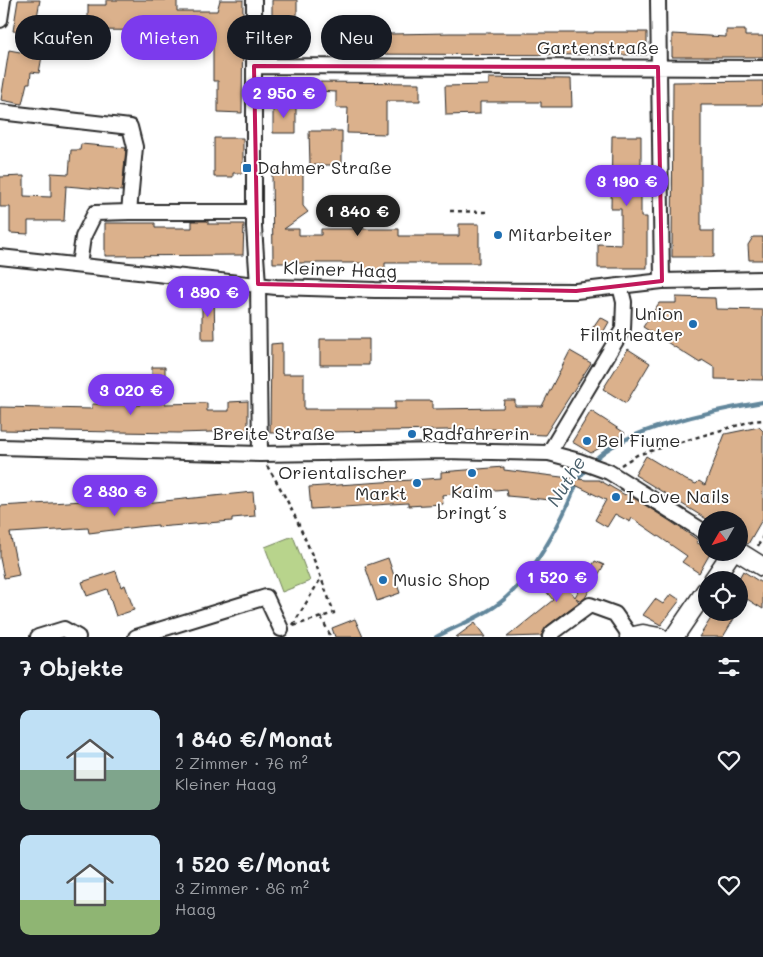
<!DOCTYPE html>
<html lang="de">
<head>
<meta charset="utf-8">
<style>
	:root { --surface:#171b24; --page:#20242c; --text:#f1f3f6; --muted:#9ea1a6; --accent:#7c3aed }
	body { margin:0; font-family:Mali,sans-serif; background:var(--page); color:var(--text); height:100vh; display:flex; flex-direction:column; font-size:19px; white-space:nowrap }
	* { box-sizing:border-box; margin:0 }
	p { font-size:16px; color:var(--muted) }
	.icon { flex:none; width:28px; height:28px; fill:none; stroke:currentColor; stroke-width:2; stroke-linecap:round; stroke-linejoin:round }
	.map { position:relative; height:637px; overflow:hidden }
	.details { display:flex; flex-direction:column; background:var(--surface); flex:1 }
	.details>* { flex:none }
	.guide { position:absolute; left:15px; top:15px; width:500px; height:45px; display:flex; gap:10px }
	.needle { width:32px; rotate:231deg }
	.buttons { position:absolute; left:698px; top:511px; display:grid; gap:10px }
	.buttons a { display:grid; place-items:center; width:50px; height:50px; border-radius:50%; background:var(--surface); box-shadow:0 2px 8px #0003; font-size:25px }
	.price { position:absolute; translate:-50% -42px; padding:0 11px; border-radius:18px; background:var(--accent); color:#fff; font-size:16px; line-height:32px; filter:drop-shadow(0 1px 2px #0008) }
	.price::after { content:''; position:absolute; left:50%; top:30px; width:15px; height:11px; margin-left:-8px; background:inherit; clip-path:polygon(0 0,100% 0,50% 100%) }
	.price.selected { background:#222; color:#fff }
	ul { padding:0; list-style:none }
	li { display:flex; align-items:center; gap:15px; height:125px; padding:0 20px }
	li span { display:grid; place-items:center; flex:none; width:140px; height:100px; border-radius:10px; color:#555 }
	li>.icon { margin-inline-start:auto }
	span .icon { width:60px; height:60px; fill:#fffc; stroke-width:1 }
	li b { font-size:21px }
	h2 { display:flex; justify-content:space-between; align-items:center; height:60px; padding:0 20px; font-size:21px }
	.pill { padding:0 18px; border-radius:22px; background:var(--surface); box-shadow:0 2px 8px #0003; font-size:18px; line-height:45px }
	.pill.selected { background:var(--accent); color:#fff }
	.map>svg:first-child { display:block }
	.green { fill:#b8d48c; stroke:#72805c }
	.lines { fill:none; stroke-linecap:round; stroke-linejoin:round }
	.stream { stroke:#62879c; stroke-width:4 }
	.building { fill:#dbb18c; stroke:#2b2b2b }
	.minor-casing { stroke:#2b2b2b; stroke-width:18 }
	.major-casing { stroke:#2b2b2b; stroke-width:21 }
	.path { stroke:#2b2b2b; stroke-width:2.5; stroke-dasharray:4 4; stroke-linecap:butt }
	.minor { stroke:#fff; stroke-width:14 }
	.major { stroke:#fff; stroke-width:18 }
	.marked { fill:none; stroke:#c2185b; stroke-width:4; stroke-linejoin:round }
	.poi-dot { fill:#1f6fb2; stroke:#fff; stroke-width:2 }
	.labels { text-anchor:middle; stroke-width:4; stroke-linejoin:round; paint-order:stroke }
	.street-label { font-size:18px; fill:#2b2b2b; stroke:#fff }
	.poi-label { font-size:18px; fill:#2b2b2b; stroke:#fff; text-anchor:start }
	.water-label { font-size:19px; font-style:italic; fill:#4b616d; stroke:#fff }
</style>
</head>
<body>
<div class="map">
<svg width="763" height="637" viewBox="0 0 763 637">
	<rect width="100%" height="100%" fill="#fff"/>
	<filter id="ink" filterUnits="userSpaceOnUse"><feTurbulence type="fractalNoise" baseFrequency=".02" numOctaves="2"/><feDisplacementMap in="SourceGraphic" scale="10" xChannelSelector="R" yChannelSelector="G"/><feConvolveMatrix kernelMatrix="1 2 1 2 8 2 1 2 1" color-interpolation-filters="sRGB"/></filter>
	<g filter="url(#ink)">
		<!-- green -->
		<path class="green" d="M293 536 310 581 282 592 265 547Z"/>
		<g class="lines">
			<!-- stream -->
			<path class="stream" d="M593 462C620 429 721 409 763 402
				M436 637C455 627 476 619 494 607 531 583 563 519 579 478L588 467"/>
		</g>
		<!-- building -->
		<path class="building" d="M18 0H40L34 34 13 31Z
			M106 0H177V11H217L220 0H243L242 113 218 112V81H213V31L88 30V5H106Z
			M272 0H297V56H272Z
			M726 30H745V36H763V57H672V34L726 37Z
			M594 32H647V55L332 54V35L450 33H594Z
			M9 50 42 56 39 73 31 72 30 83H27L22 104 1 100Z
			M489 78 571 79 572 107H541V102H480V114L446 115 445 86 489 85Z
			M763 81V105H701V231H714V257H672L673 82Z
			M316 82 420 83V101H386V134L347 133 348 108H336V92L316 91Z
			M273 105H296V133H273Z
			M309 131H342V165H310Z
			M612 136H641V217H647V268H598V244L621 245V209H611Z
			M214 138H243V173H233V177H214Z
			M81 144 126 148 122 191 66 186 64 221H28V234L10 233V207H0V177L24 176V196L51 197V173L69 174 71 150H80Z
			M272 170 303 171V206L308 212 284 229H299V235H321V229H399V236H459V224H479V263H385V270H363V263H273Z
			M192 221H208V224H244L243 255 105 256V223H155V228H192Z
			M753 237H763V260H749L748 245Z
			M202 296H214L215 340H202Z
			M676 297 715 298 716 309 763 310V380L715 379V368L702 360 700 363 643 327 659 303H676Z
			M600 317 609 322 601 336 591 330Z
			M320 339H369V365H320Z
			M282 343V374H304V409H395V401H432V409L503 408 504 400H515V406H542L570 351 591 363 545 435 502 433V429L270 433 271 344Z
			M628 349 650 363 626 403 603 389Z
			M152 367H165V404L207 403V411H229V402L248 401V431L178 433 0 430V407L92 409V404L140 405V398H152Z
			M591 411 625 433 591 453 572 442Z
			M759 427 763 431V518L748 544 739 538V520H708L635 475 646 456 686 480 696 484 699 481 705 485 725 434Z
			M504 467V470L586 480H599L625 495 626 493 670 521 698 540 696 542 706 548V552H711L699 573 682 562 687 556 632 518 630 522 615 514 607 527 595 520 606 500 569 482 562 501 507 496 506 489 442 495 443 504 408 506V503L311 509 309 487 441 478V472Z
			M253 492 255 516 232 518V521L158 527V525L137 527 89 533 88 528 10 533 19 575 4 578 0 558V506L134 498 135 504Z
			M388 558 400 593 377 601 365 566Z
			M595 561 604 565 585 598 581 601 576 598 579 602 547 626 541 636 507 637 553 600 541 585 556 573 575 597Z
			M116 571 121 587 125 585 134 610 116 616 107 589 87 596 82 582Z
			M743 571 763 584V609L747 599 739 612V578Z
			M671 594 680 600 661 625 643 615 655 599 663 604Z
			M715 612H738L723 637H699Z
			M355 619 363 637H335L332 628Z
			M475 623 485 637H456Z"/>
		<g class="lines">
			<!-- minor casing -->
			<g class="minor-casing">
				<path id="minor" d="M254 0V227L258 284 260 454
					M658 0 662 281
					M0 20 3 0
					M254 66 763 68
					M0 112 130 127 135 147 129 212 95 213 83 237 79 265
					M129 212H254
					M0 257 276 287 375 290 576 291 662 281 763 279
					M0 447 260 454 442 451 549 453 579 461 609 472 706 533
					M549 453 623 329 624 302 620 286
					M38 637 64 629 78 637
					M136 637 266 597 281 629
					M550 637 552 633 590 605 615 614 631 637"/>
			</g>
			<!-- major casing -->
			<g class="major-casing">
				<path id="major" d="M739 552 763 567
					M713 580 732 552
					M629 637 643 634 659 637
					M674 637 706 590"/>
			</g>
			<!-- path -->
			<path class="path" d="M450 211 486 212
				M621 465 637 455 752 421 763 420
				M267 466C296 511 316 563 334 613L293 626
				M758 546 763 536
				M321 617 331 637
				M293 625 321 578"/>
			<!-- minor -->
			<use href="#minor" class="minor"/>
			<!-- major -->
			<use href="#major" class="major"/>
		</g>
	</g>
	<!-- marked area -->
	<path class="marked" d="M254 66 658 67 662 281 576 291 258 284Z"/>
	<!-- markers -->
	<g class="poi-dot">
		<rect x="242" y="163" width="10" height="10" rx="2.5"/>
		<circle cx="498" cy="235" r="5"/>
		<circle cx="693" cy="324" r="5"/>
		<circle cx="412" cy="434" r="5"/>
		<circle cx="587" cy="441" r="5"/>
		<circle cx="472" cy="473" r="5"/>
		<circle cx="417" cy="483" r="5"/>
		<circle cx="616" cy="497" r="5"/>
		<circle cx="383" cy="580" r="5"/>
	</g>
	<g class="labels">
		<!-- street labels -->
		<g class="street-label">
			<text x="598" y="54">Gartenstraße</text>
			<text transform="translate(340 270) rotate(2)" y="6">Kleiner Haag</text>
			<text x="274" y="440">Breite Straße</text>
		</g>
		<!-- poi labels -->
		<g class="poi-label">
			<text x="257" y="174">Dahmer Straße</text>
			<text x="508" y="241">Mitarbeiter</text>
			<text x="683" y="320" text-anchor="end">Union<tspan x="683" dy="21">Filmtheater</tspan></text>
			<text x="422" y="440">Radfahrerin</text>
			<text x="597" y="447">Bel Fiume</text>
			<text x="407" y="479" text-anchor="end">Orientalischer<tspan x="407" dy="21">Markt</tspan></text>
			<text x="472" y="498" text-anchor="middle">Kaim<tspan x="472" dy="21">bringt´s</tspan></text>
			<text x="626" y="503">I Love Nails</text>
			<text x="393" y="586">Music Shop</text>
		</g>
		<!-- water labels -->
		<g class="water-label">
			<text transform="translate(566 481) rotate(-58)" y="7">Nuthe</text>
		</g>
	</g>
</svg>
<div class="buttons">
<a><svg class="needle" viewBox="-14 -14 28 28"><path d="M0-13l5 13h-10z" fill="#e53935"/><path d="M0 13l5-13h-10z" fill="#9ea1a6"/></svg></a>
<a><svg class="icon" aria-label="locate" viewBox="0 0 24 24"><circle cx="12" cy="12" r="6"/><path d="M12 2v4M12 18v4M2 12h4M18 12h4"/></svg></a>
</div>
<b class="price" style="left:284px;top:119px">2 950 €</b>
<b class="price" style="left:627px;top:207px">3 190 €</b>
<b class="price selected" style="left:358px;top:237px">1 840 €</b>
<b class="price" style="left:208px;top:318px">1 890 €</b>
<b class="price" style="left:131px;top:416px">3 020 €</b>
<b class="price" style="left:115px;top:517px">2 830 €</b>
<b class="price" style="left:557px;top:603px">1 520 €</b>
<div class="guide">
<a class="pill">Kaufen</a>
<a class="pill selected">Mieten</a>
<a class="pill">Filter</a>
<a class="pill">Neu</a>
</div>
</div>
<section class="details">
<h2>7 Objekte<svg class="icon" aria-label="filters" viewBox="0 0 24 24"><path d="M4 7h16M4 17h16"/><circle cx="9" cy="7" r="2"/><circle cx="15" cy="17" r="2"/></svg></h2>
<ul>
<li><span style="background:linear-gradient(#bfe0f5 60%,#7fa58c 0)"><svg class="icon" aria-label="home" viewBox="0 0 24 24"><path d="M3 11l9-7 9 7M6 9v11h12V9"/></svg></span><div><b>1 840 €/Monat</b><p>2 Zimmer · 76 m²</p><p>Kleiner Haag</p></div><svg class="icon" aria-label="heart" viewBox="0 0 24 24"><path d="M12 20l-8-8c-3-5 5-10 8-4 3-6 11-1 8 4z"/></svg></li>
<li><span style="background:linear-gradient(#bfe0f5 65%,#8fb573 0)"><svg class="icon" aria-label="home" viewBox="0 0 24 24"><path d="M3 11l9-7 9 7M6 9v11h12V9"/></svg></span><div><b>1 520 €/Monat</b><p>3 Zimmer · 86 m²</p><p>Haag</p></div><svg class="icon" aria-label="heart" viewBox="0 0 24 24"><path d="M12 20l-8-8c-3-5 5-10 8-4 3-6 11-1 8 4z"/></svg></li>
</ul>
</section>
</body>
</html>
